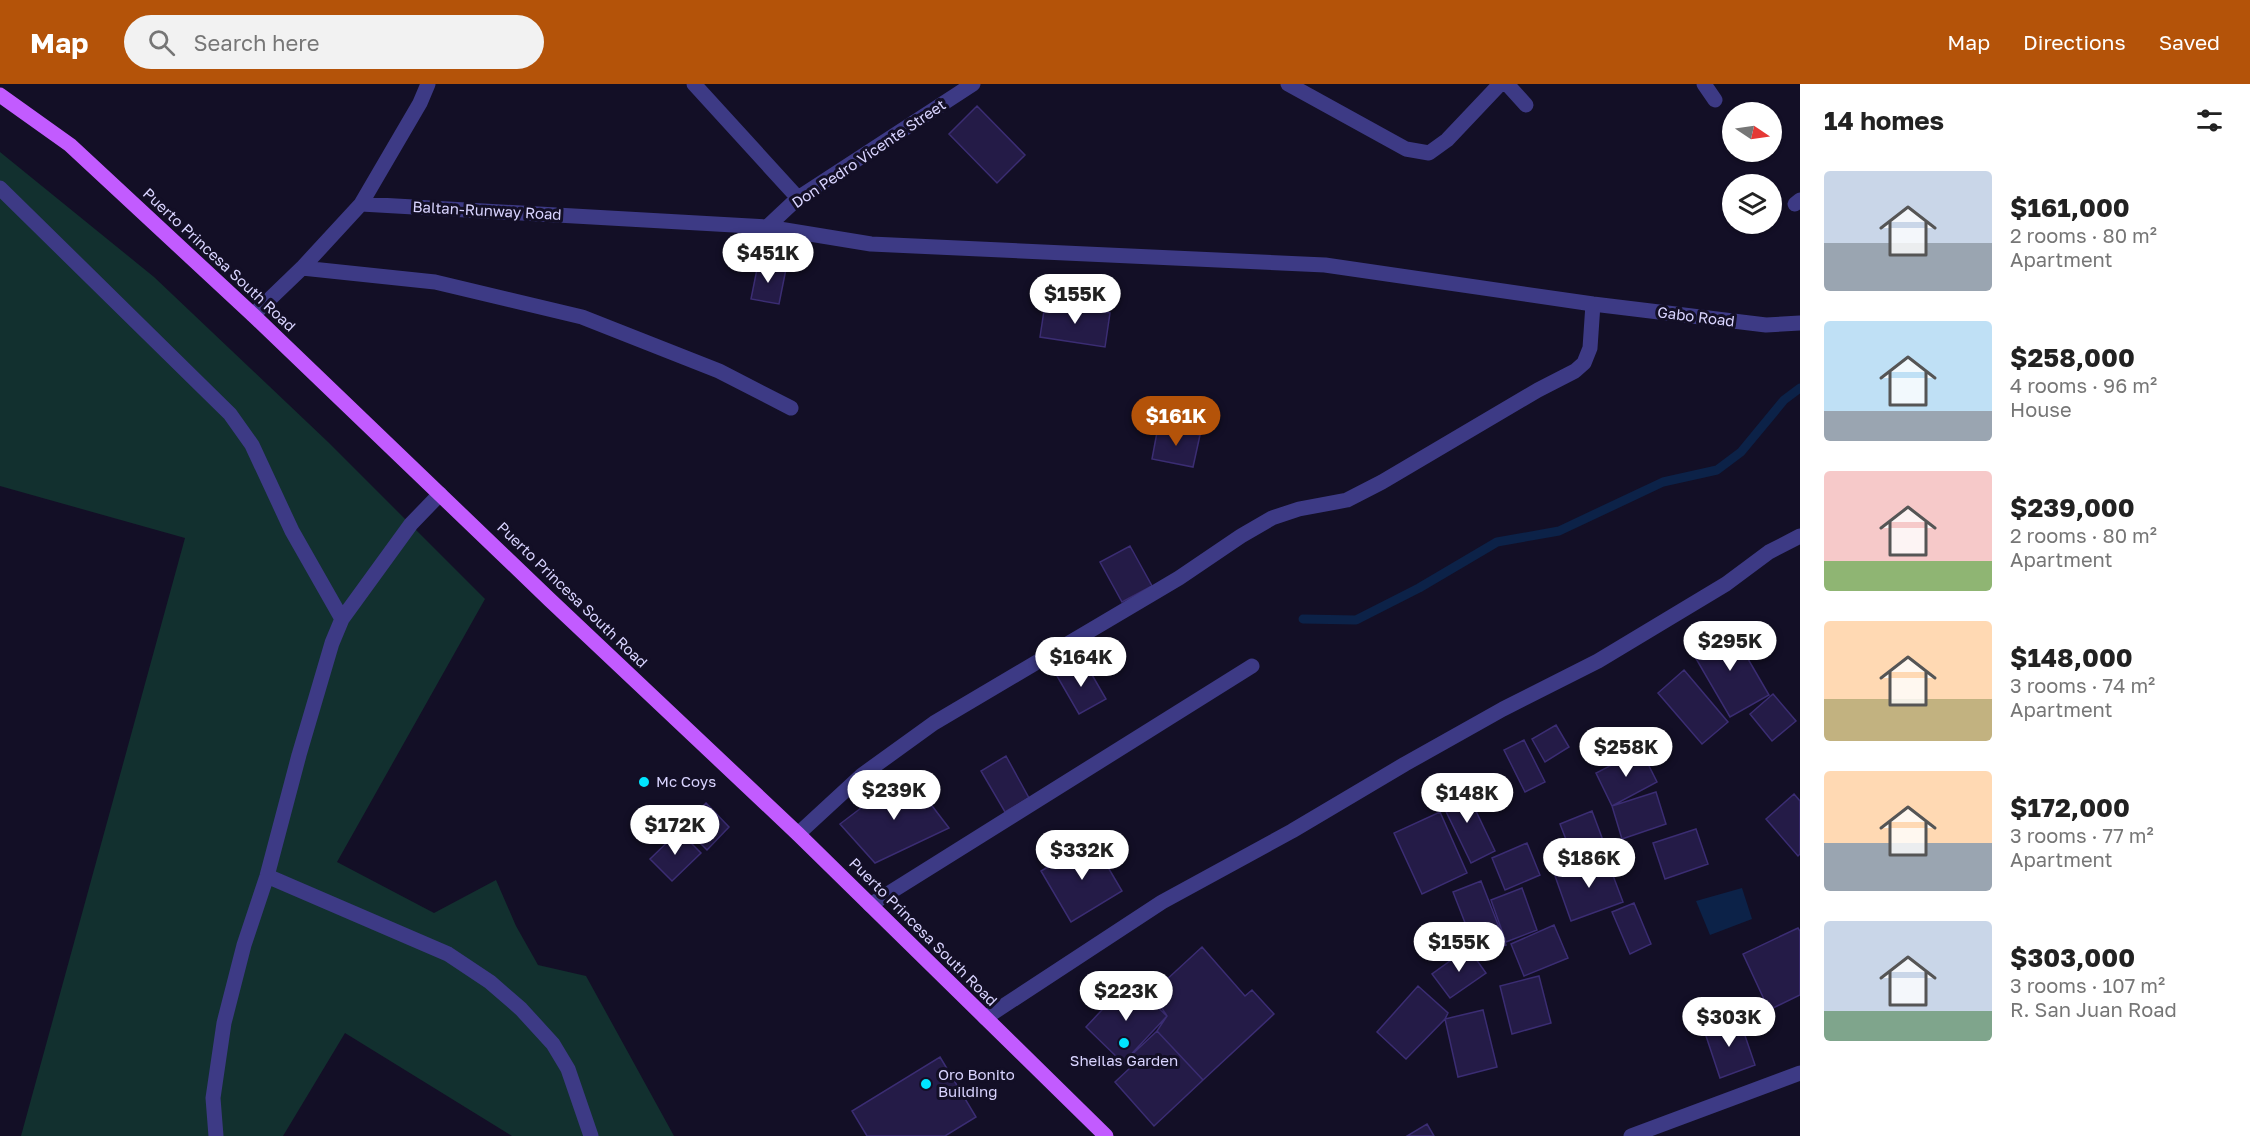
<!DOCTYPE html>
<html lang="en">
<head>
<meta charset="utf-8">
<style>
	:root { --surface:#fff; --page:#f2f2f2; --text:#222; --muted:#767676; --accent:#b45309 }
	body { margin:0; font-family:"Golos Text",sans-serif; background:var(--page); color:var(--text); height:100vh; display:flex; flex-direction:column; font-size:22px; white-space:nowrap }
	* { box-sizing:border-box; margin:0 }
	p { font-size:20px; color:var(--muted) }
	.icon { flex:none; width:33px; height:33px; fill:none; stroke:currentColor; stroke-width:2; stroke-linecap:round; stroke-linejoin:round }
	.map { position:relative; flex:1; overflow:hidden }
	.side { display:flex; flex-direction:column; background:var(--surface); width:450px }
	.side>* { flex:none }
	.needle { width:39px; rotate:103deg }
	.controls { position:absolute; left:1722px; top:18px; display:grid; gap:12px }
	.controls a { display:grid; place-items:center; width:60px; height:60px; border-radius:50%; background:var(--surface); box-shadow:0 2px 4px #0004; font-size:30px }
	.price { position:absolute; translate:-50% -51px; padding:0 14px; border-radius:21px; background:#fff; color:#222; font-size:20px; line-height:39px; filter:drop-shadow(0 2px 3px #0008) }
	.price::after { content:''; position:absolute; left:50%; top:36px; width:18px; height:14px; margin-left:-9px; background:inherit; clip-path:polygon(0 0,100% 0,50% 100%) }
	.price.on { background:var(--accent); color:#fff }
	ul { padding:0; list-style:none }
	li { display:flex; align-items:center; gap:18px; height:150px; padding:0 24px }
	li span { display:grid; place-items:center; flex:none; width:168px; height:120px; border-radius:6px; color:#555 }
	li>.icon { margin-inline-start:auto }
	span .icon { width:72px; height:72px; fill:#fffc; stroke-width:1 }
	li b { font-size:26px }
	h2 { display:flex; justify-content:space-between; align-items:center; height:72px; padding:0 24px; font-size:26px }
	header { display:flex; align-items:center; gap:36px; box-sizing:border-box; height:84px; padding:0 30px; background:var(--accent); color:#fff }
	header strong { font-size:28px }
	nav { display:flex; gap:33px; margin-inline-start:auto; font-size:21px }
	.search { width:420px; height:54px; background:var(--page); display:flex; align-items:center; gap:15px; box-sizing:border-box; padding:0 21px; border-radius:33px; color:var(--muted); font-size:22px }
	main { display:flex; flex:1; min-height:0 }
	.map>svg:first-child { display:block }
	.green { fill:#12302f }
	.water { fill:#0c2248 }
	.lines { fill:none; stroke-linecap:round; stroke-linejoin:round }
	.stream { stroke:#0c2248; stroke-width:9 }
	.building { fill:#241b47; stroke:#3b2d73; stroke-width:1.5 }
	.service { stroke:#3d3a85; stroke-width:15 }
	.minor { stroke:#3d3a85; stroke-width:15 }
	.primary { stroke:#c25bff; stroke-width:15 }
	.poi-dot { fill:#00e5ff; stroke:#130f26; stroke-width:2 }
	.labels { text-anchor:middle; stroke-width:6; stroke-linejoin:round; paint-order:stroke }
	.street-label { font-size:15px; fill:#d9d4ff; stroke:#130f26 }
	.poi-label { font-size:15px; fill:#d9d4ff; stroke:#130f26; text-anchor:start }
</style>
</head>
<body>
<header>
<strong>Map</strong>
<div class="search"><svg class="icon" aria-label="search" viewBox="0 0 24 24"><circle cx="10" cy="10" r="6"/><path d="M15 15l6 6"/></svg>Search here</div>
<nav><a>Map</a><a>Directions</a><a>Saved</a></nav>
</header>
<main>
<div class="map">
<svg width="1800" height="1052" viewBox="0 0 1800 1052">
	<rect width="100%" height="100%" fill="#130f26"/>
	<!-- green -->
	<path class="green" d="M0 68 154 193 328 358 485 515 337 778 434 829 496 796 516 842 538 881 586 892 674 1052H512L345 949 283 1052H21L185 454 0 402Z"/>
	<!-- water -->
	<path class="water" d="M1742 804 1752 835 1710 851 1696 817Z"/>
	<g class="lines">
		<!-- stream -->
		<path class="stream" d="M1303 535 1356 536 1419 504 1497 458 1559 447 1663 398 1717 386 1741 368 1784 316 1800 304"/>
	</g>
	<!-- building -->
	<path class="building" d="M977 22 1025 71 997 99 949 50Z
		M758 180 786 185 779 220 751 215Z
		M1045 220 1110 229 1105 263 1040 253Z
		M1158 343 1200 351 1193 383 1152 375Z
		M1130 462 1152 502 1122 518 1100 478Z
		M1730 544 1769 611 1730 633 1691 566Z
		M1084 577 1106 615 1079 630 1057 592Z
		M1684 586 1728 638 1702 660 1658 609Z
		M1773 610 1796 637 1772 657 1750 630Z
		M1556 641 1569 663 1545 678 1532 655Z
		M1524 656 1545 698 1525 708 1504 666Z
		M1641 666 1657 698 1612 722 1596 689Z
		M1006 672 1029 714 1005 728 981 687Z
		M907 689 949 744 875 779 840 740Z
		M1464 702 1495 767 1471 779 1439 713Z
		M1656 708 1666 740 1622 755 1612 722Z
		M1794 710 1800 717V770L1798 772 1766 735Z
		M706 719 729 743 707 766 683 742Z
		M1592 727 1604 759 1572 771 1560 740Z
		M1440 728 1467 789 1422 810 1394 749Z
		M1696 745 1708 780 1665 795 1653 759Z
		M679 747 701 769 672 797 650 775Z
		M1092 756 1122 807 1071 838 1041 787Z
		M1527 759 1540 791 1505 806 1492 774Z
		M1606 773 1623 818 1571 837 1555 792Z
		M1481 797 1506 861 1478 872 1453 808Z
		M1522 804 1537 846 1506 858 1491 816Z
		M1634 819 1651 860 1630 870 1612 828Z
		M1554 841 1568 874 1524 892 1511 860Z
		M1798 844 1800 847V911L1769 926 1743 870Z
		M1202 863 1245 912 1252 906 1274 930 1203 996 1157 947 1167 932 1152 909Z
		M1468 864 1486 889 1450 914 1432 890Z
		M1539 892 1551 939 1512 950 1500 902Z
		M1129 897 1167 932 1123 979 1086 943Z
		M1418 902 1448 929 1445 935 1406 975 1377 948Z
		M1483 926 1497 983 1458 993 1445 935Z
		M1739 934 1755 981 1720 994 1704 946Z
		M1157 947 1203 996 1154 1042 1115 998 1131 983 1123 979Z
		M940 973 976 1033 945 1052H867L852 1027Z
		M1427 1040 1434 1052H1407Z"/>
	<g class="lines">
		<!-- service -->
		<path class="service" d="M0 104 230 330 252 361 292 447 342 535
			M267 792 448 870 490 898 521 925 553 960 568 985 591 1052
			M216 1052 213 1014 224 939 244 861 267 792 299 671 332 559 342 535 411 440 440 410"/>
		<!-- minor -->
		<path class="minor" d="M694 0 798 114
			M1288 0 1406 65 1429 69 1447 56 1500 0
			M1507 0 1526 21
			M1704 0 1715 16
			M361 120 420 19 428 0
			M1795 120 1800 116
			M767 143 798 114 973 0
			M302 184 435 198 582 233 719 287 791 324
			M253 231 302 184 361 120 767 143 871 160 1325 181 1593 220 1766 241 1800 239
			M798 750 862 691 934 639 1179 494 1241 452 1272 434 1299 425 1347 416 1382 398 1538 306 1575 287 1584 279 1590 264 1593 220
			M870 821 1252 582
			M985 934 1162 818 1292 747 1405 680 1503 625 1598 577 1726 500 1769 468 1800 452
			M1631 1052 1800 989"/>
		<!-- primary -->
		<path class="primary" d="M0 11 70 61 253 231 550 516 798 750 1106 1052"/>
	</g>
	<!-- markers -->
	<g class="poi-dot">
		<circle cx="644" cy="698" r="6"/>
		<circle cx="1124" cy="959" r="6"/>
		<circle cx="926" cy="1000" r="6"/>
	</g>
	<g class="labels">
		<!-- street labels -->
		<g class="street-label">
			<text transform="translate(869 70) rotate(-34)" y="5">Don Pedro Vicente Street</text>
			<text transform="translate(487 127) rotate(3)" y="5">Baltan-Runway Road</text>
			<text transform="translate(219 176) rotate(43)" y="5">Puerto Princesa South Road</text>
			<text transform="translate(1696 233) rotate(7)" y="5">Gabo Road</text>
			<text transform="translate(572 511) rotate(44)" y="5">Puerto Princesa South Road</text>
			<text transform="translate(923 848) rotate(45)" y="5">Puerto Princesa South Road</text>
		</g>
		<!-- poi labels -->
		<g class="poi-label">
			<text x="656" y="703">Mc Coys</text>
			<text x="1124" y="982" text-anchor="middle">Sheilas Garden</text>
			<text x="938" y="996">Oro Bonito<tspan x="938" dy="17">Building</tspan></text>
		</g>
	</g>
</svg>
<div class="controls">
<a><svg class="needle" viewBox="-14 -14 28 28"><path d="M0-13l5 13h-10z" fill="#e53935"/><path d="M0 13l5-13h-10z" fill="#767676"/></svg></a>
<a><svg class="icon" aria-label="layers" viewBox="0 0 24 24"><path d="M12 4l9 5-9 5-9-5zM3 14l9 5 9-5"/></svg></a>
</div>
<b class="price" style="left:768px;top:200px">$451K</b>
<b class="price" style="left:1075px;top:241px">$155K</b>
<b class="price on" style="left:1176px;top:363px">$161K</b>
<b class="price" style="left:1730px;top:588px">$295K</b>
<b class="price" style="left:1081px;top:604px">$164K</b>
<b class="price" style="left:1626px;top:694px">$258K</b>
<b class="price" style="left:894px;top:737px">$239K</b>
<b class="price" style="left:1467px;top:740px">$148K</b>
<b class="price" style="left:675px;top:772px">$172K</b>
<b class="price" style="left:1082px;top:797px">$332K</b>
<b class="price" style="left:1589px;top:805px">$186K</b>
<b class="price" style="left:1459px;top:889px">$155K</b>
<b class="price" style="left:1126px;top:938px">$223K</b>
<b class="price" style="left:1729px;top:964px">$303K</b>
</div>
<section class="side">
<h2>14 homes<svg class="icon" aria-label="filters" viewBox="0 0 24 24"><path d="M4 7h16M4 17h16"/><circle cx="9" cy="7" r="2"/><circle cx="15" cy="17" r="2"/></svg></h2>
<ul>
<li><span style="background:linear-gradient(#c9d6e8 60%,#9aa5b1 0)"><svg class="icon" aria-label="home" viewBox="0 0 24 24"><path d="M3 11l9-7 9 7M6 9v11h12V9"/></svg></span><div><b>$161,000</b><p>2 rooms · 80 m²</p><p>Apartment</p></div></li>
<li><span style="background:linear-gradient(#bfe0f5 75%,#9aa5b1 0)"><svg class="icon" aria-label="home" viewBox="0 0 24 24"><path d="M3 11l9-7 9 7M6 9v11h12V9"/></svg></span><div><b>$258,000</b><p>4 rooms · 96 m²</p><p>House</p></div></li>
<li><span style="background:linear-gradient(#f6c9c9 75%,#8fb573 0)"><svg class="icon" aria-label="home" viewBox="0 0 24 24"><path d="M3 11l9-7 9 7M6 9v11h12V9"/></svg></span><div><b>$239,000</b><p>2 rooms · 80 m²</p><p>Apartment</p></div></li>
<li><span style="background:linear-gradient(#ffd9b3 65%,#c2b280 0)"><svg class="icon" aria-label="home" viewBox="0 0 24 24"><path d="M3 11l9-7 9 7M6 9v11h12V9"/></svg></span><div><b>$148,000</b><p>3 rooms · 74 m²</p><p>Apartment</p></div></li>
<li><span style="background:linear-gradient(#ffd9b3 60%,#9aa5b1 0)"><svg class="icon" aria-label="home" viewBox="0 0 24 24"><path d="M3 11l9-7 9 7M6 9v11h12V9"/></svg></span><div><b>$172,000</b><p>3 rooms · 77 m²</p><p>Apartment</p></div></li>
<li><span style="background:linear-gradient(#c9d6e8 75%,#7fa58c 0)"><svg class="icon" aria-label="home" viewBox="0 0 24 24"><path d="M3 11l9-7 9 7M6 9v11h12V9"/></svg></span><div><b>$303,000</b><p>3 rooms · 107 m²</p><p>R. San Juan Road</p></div></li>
</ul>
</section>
</main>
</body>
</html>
